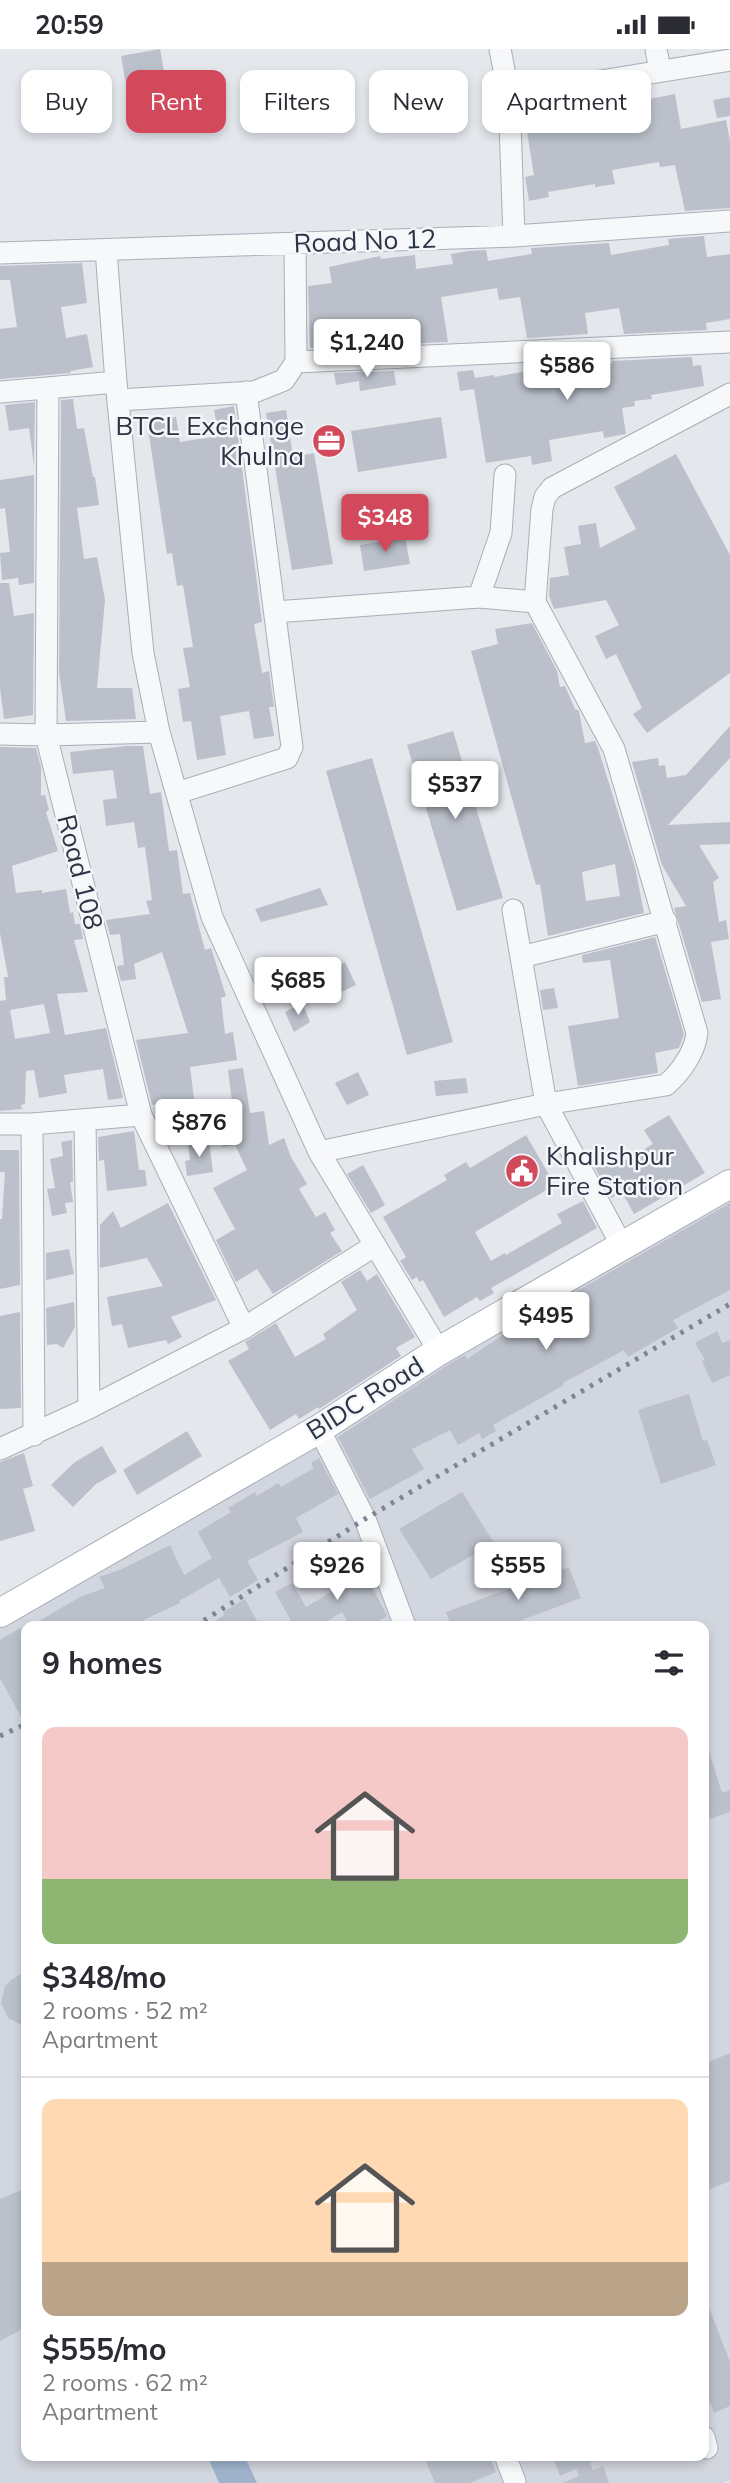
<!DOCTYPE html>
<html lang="en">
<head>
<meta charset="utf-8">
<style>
	:root { --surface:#fff; --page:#f2f2f3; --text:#2b2b33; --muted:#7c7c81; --line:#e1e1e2; --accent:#d1495b }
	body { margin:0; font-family:Mulish,sans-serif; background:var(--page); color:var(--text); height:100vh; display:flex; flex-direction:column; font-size:26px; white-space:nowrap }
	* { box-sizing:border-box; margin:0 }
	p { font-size:23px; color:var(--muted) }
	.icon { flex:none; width:38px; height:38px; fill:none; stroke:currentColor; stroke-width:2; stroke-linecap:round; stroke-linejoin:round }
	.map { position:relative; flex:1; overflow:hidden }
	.panel { position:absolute; left:21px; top:1572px; width:688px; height:840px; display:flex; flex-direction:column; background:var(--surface); border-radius:14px; box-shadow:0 4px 10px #0003 }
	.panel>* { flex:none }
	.banner { position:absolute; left:21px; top:21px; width:690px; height:63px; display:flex; gap:14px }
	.price { position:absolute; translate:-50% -60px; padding:0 16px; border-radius:7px; background:#fff; color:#222; font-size:23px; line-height:46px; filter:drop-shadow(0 2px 4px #0008) }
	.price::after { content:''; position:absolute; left:50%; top:42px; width:21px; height:16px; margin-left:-10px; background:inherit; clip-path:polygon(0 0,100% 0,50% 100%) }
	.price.on { background:var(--accent); color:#fff }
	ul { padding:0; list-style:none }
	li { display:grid; align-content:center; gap:14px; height:371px; padding:0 21px }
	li+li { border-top:2px solid var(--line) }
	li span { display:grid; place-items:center; height:217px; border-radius:14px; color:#555 }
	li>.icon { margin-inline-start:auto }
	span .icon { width:126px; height:126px; fill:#fffc; stroke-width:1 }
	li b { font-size:30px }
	h2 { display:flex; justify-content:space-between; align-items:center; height:84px; padding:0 21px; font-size:30px }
	.pill { padding:0 24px; border-radius:14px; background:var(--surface); box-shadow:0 4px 10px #0003; font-size:24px; line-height:63px }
	.pill.on { background:var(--accent); color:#fff }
	.status { display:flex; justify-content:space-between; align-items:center; height:49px; padding:0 35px; background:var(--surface); direction:ltr }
	.status svg { height:19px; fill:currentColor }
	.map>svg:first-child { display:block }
	.built { fill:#d2d6de; fill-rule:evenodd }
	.water { fill:#9fb4cc }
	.building { fill:#bbc0ca; fill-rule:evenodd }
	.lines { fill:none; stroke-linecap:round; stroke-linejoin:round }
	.minor-casing { stroke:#a9aeb7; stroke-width:23 }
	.major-casing { stroke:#a3abb8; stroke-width:30 }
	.minor { stroke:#f7f8fa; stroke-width:21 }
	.major { stroke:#fff; stroke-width:28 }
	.rail { stroke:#7d8696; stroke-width:5; stroke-dasharray:3.5 7; stroke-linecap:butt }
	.labels { text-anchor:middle; stroke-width:5; stroke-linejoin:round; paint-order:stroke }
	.street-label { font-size:26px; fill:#2b3445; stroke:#f4f6f9 }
	.poi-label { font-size:26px; fill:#2b3445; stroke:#f4f6f9; text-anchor:end }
</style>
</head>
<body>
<div class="status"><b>20:59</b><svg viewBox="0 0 49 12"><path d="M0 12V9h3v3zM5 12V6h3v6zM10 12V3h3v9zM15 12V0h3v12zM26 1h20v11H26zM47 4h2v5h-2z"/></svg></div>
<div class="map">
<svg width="730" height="2434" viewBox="0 0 730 2434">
	<rect width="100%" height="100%" fill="#e4e7ec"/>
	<!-- built -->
	<path class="built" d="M730 1129V2431L723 2434H0V1564ZM26 1577H704V2406H26Z"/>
	<!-- water -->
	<path class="water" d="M207 2406H244L257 2434H219Z"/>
	<!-- building -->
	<path class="building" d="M160 0 171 63 132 70 121 7Z
		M675 45 681 80 726 71 730 92V159L685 162 675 116 660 118 659 113 612 121 615 135 595 138V135L548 143 549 148 529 152 525 128 534 126 523 58 543 55V59L566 55 572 80 607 74 604 58 639 49 640 52Z
		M730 48V67L717 69 713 51Z
		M704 187 707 208 730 205V270L706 274 707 281 624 285 619 259 585 264 588 285 527 289 520 248 499 251 497 239 441 248 448 293 310 299 308 237 332 234 329 218 380 207 381 210 415 206 416 220 453 215 451 205 468 202 486 201 488 212 532 205 531 199 609 194 611 206 669 196 668 190Z
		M82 214 87 254 61 258 66 289 87 285 93 318 70 322 71 324 0 330V280L17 278 10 231H0V217Z
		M692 308 693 317 701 316 704 337 651 346 652 350 634 352 635 357 622 359 626 385 604 389 603 382 549 391 552 412 532 416 531 407 486 414 474 340 460 342 457 323 473 321 475 329 494 326V328L528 322 527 315 558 314 559 323 613 314 612 312Z
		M394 322 396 336 360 342 359 332 336 336 334 324Z
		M73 350 77 380 84 379 93 428H95L99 456 77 459 84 510 97 508 105 551 97 639H132L136 670 66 672 59 623 61 351Z
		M35 353 34 417 29 379 9 382 5 356Z
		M234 357 262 573 254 575 262 624 269 622 274 658H269L274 687 254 690 249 662 220 667 226 706 197 711 191 672 183 673 178 640 190 638 183 599 193 598 183 536 177 537 172 504 167 505 147 373 176 368 180 393 219 387 214 361Z
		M286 361 293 408 314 404 333 515 292 521 266 364Z
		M441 368 447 409 358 423 351 382Z
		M676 405 730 506V624L647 684 633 665 642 659 616 605 606 610 595 587 619 576 606 551 554 560 549 547 550 529 569 526 564 498 581 495 578 477 596 474 600 499 636 480 614 438Z
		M34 426V534L19 536 18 529 2 531 0 504 10 503 5 459 0 460V431Z
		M405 488 410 515 364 522 360 496Z
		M0 534H9L14 567 34 564 33 666 4 670 0 639Z
		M532 574 557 622 560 638 565 637 575 660 579 662 585 694 595 692 598 699 635 818 644 864 548 887 540 835 536 836 471 602 498 595 495 580ZM615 815 620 847 586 852 582 823Z
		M730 677V709L668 776 730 773V795L699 796 719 829 713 833 719 873 726 871 729 890 711 893 721 950 702 953 674 859 686 857 662 816 632 713 658 709 659 717 665 716 667 729 686 726Z
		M453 682 503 849 457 862 407 696Z
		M127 697H143L150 745 161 743 169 802 177 801 183 845 190 844 205 901 211 899 218 921 226 947 221 949 225 985 233 983 237 1011 190 1018 194 1050 152 1056 136 991 188 984 162 903 134 915 136 930 121 932 117 917 124 916 120 885 110 886 106 871 150 865 146 852 152 851 145 798 138 799 134 773 106 777 103 751 117 749 113 721 73 725 70 703Z
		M0 698 36 699 41 718V747L45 746 49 761 46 763 58 802 12 817 16 844 42 841V844L66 840 70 864 73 863 75 875H80L83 890 74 891 88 943 57 945 65 986 106 979 123 1049 108 1051 103 1020 64 1026 67 1044 39 1049 34 1021 26 1022 25 1055 21 1056 22 1060 0 1062V952L6 951 4 928H8L0 884ZM44 955 50 984 15 990 10 961Z
		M372 709 453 993 407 1006 326 722Z
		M320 839 328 856 261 873 255 860Z
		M655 888 684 985 679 999 655 1004 658 1024 578 1037 568 977 619 969 610 911 583 914 582 906Z
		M345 913 356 936 333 947 322 924Z
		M554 939 558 959 543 961 540 941Z
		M302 954 310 973 294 983 285 963Z
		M243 1019 250 1064 264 1062 269 1096 284 1089 291 1108 307 1135 299 1140 316 1168 325 1163 335 1181 330 1184 342 1202 273 1245 257 1220 236 1233 216 1191 235 1180 213 1139 247 1121 235 1096 223 1098 220 1078 235 1076 228 1021Z
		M358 1023 369 1046 347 1056 335 1034Z
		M466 1029 468 1044 436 1047 434 1032Z
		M669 1066 705 1124 634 1165 622 1143 611 1149 594 1117 616 1105 621 1114 653 1095 644 1081Z
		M134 1082 139 1121H145L147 1137 107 1142 104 1111 99 1112 98 1088Z
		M526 1086 555 1136 475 1183 491 1212 505 1204 506 1206 562 1174 557 1165 583 1152 597 1179 491 1239 494 1244 480 1252 477 1248 444 1268 423 1231 419 1233 417 1228 412 1231 400 1212 406 1208 383 1168 447 1131 444 1126 466 1113 470 1119Z
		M72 1091 73 1133H70L73 1153 65 1154 67 1164 52 1167 47 1140 55 1139 50 1110 63 1107 61 1093Z
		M209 1093 213 1123 187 1127 185 1112 190 1111 188 1095Z
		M0 1101H19L20 1236 0 1240V1170H2L5 1123H0Z
		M363 1116 385 1156 371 1164 347 1125Z
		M168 1154 216 1251 171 1268 182 1288 168 1295 166 1291 128 1299 122 1275 112 1277 107 1248 163 1237 147 1209 100 1219V1176L113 1162 121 1179Z
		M730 1154V1241L673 1271 678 1279 628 1308 624 1301 563 1334 564 1336 493 1376 496 1382 482 1390 479 1384 458 1396 450 1381 412 1400 424 1420 370 1450 338 1388 446 1317 465 1306 467 1310 520 1275Z
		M69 1200 74 1225 46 1231V1204Z
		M360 1221 367 1232 377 1225 415 1288 396 1299 401 1307 319 1360 318 1358 299 1370 296 1365 270 1381 228 1312 249 1300 245 1293 276 1274 295 1308 326 1290 323 1285 357 1261 341 1233Z
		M74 1253 75 1278 63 1299 57 1295 47 1296 46 1259Z
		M20 1263 21 1359 0 1360V1267Z
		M717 1282 722 1294 730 1291V1326L712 1334 702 1312 705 1311 695 1294Z
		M689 1345 703 1392 707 1391 716 1416 661 1435 638 1361Z
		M187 1382 202 1407 137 1446 123 1421Z
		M102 1397 117 1423 96 1435 73 1458 51 1436 75 1413Z
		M24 1404 33 1437 23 1440 35 1482 0 1492V1413Z
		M319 1409 338 1445 296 1469 303 1483 247 1512 258 1531 230 1548 219 1529 179 1552 180 1554 131 1577H31L80 1548 105 1539 99 1528 122 1520 170 1496 184 1526 212 1509 198 1483 231 1463 228 1459 255 1443 257 1447 278 1434 281 1438 314 1419 311 1414Z
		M462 1443 494 1494 431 1530 399 1480Z
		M360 1514 387 1567 371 1577H350L342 1563 319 1577H294L275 1543 292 1534 306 1558 340 1538 334 1529Z
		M569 1518 581 1549 506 1577H451L446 1563Z
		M245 1550 260 1577H208L224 1566 223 1563Z
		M20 1579 26 1589V1677L0 1629V1591Z
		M707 1696 722 1744 730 1741V1763L704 1772V1697Z
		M26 1922V1978L8 1969 1 1954 5 1937 11 1931Z
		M730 2004V2132L708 2141 704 2129V2015Z
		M26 2139V2278L0 2292V2150Z
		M705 2248 730 2313V2357L714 2364 704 2338Z
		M423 2406H489L496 2423 470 2434H435Z
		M552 2406H609L590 2414 593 2421 603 2417 609 2434H563L579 2427 576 2420 560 2427Z"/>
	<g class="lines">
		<!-- minor casing -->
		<g class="minor-casing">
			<path id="minor" d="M500 0 509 47 514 187
				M656 0 660 22
				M509 47 730 11
				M106 201 116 333 143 604 159 683 212 868 319 1103 439 1302
				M0 204 514 187 730 172
				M296 313 730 293
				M48 339 46 686 141 1066 244 1279
				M0 343 116 333
				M118 351 254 343 284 331 296 313 295 194
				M479 548 501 484 505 426
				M535 553 542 460 545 448 552 439 730 345
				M275 563 479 548 535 553 614 700 697 984C695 1003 681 1023 666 1036L546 1055 319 1103
				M0 685 46 686 159 683
				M177 744 287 709 292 698 246 343
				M513 861 546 1055 622 1197
				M521 908 666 872
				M85 1071 89 1359
				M0 1075H32L141 1066
				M32 1075 34 1386
				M319 1380 365 1470 405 1577
				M0 1400 89 1359 244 1279 374 1197
				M704 2388 707 2399
				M505 2406 515 2433"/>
		</g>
		<!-- major casing -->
		<g class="major-casing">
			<path id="major" d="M0 1564 319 1380 439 1302 730 1135"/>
		</g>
		<!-- minor -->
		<use href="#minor" class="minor"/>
		<!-- major -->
		<use href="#major" class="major"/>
		<!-- rail -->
		<path class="rail" d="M195 1577 365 1470 730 1255
			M0 1687 26 1675"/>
	</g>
	<!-- icons -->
	<defs>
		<g id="office-disc" transform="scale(1.75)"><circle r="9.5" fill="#d1495b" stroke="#f4f6f9"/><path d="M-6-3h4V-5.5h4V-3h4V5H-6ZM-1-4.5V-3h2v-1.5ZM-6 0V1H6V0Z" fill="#fff"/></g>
		<g id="civic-disc" transform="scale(1.75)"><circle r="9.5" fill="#d1495b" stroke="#f4f6f9"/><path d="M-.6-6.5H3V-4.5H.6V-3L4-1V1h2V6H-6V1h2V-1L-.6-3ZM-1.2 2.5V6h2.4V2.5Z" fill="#fff"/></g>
	</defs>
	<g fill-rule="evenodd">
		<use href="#office-disc" x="329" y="392"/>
		<use href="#civic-disc" x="522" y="1122"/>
	</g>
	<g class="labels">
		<!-- street labels -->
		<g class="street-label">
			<text transform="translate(365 192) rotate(-2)" y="9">Road No 12</text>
			<text transform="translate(80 823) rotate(76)" y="9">Road 108</text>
			<text transform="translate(365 1349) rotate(-32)" y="9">BIDC Road</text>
		</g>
		<!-- poi labels -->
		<g class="poi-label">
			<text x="304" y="386">BTCL Exchange<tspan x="304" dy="30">Khulna</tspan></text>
			<text x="546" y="1116" text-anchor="start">Khalishpur<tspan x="546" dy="30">Fire Station</tspan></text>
		</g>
	</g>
</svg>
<b class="price" style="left:367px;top:330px">$1,240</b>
<b class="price" style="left:567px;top:353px">$586</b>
<b class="price on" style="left:385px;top:505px">$348</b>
<b class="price" style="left:455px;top:772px">$537</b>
<b class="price" style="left:298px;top:968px">$685</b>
<b class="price" style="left:199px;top:1110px">$876</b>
<b class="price" style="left:546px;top:1303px">$495</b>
<b class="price" style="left:337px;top:1553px">$926</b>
<b class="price" style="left:518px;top:1553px">$555</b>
<div class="banner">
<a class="pill">Buy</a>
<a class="pill on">Rent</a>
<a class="pill">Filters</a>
<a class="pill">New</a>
<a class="pill">Apartment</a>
</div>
<section class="panel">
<h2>9 homes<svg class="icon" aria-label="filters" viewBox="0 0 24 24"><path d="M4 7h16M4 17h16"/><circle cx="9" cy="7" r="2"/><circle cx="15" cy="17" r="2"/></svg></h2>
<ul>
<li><span style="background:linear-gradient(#f6c9c9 70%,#8fb573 0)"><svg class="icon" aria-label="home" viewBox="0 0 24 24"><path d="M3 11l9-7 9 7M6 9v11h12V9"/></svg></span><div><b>$348/mo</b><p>2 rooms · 52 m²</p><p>Apartment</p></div></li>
<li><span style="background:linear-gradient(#ffd9b3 75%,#b9a48a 0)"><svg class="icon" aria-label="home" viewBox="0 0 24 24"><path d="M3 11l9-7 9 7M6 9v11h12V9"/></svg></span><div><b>$555/mo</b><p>2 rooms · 62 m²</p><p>Apartment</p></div></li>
</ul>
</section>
</div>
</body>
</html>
